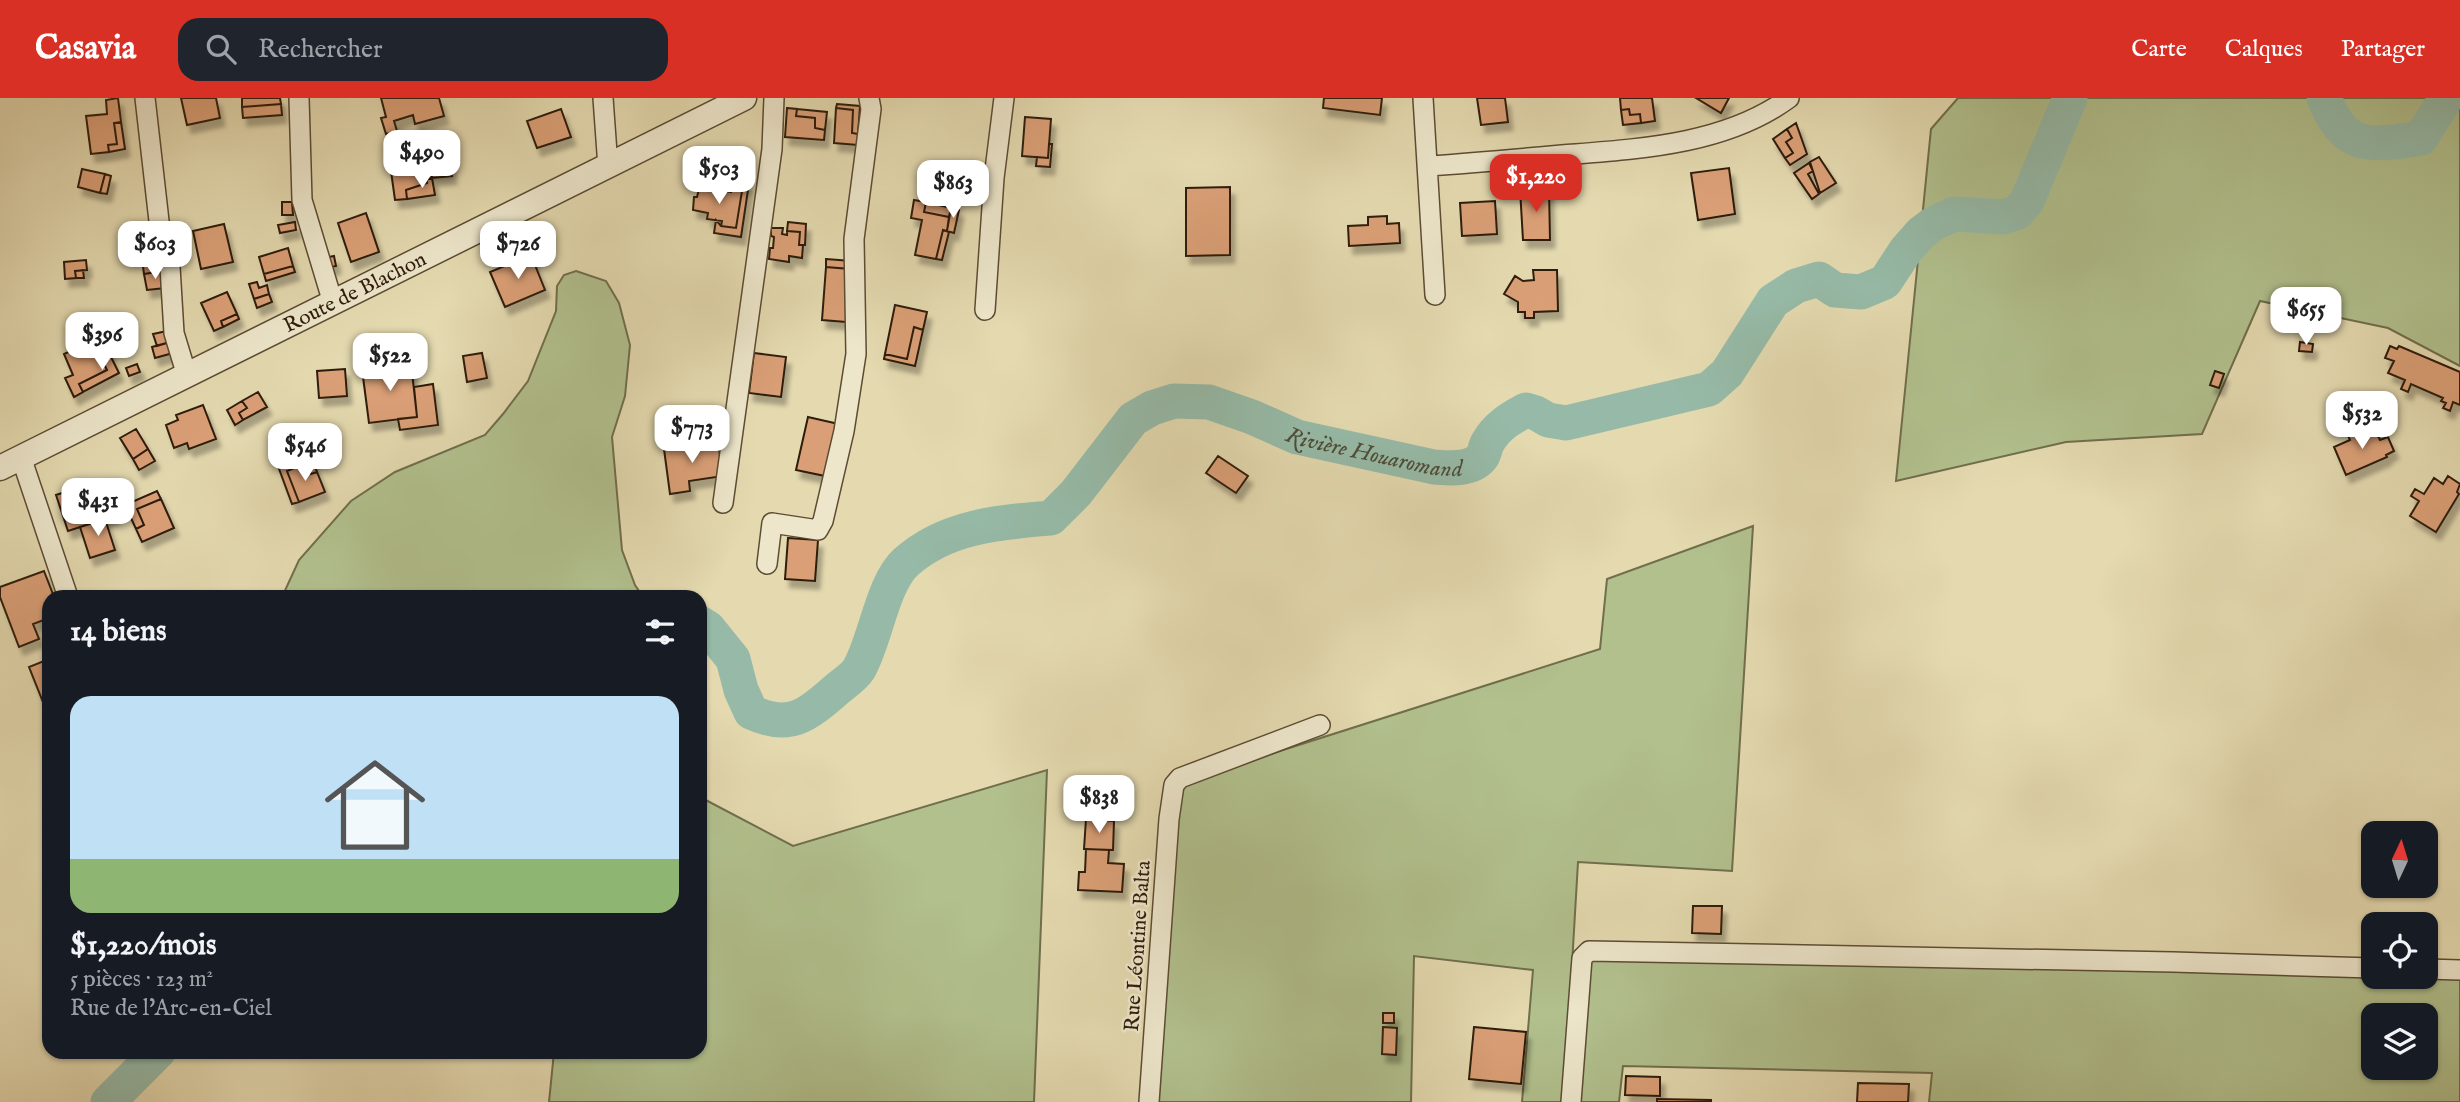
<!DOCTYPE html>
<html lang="fr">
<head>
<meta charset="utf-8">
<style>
	:root { --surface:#171b24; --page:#20242c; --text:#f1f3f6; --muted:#9ea1a6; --accent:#d93025 }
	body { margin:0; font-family:"IM FELL English",serif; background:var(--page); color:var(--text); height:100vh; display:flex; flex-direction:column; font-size:26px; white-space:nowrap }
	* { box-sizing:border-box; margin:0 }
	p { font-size:23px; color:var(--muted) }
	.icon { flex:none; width:38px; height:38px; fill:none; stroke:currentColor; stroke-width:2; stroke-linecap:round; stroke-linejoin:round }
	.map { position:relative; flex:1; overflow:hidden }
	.side { position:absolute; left:42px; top:492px; width:665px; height:469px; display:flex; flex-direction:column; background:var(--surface); border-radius:21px; box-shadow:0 2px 5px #0004 }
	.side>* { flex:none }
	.needle { width:46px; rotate:4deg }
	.buttons { position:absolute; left:2361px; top:723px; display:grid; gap:14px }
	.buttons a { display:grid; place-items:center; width:77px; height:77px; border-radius:14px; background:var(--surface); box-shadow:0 2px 5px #0004; font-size:35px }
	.price { position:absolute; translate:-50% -60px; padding:0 16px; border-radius:14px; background:#fff; color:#222; font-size:23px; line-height:46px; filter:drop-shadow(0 2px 4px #0008) }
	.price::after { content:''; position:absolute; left:50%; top:42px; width:21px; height:16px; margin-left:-10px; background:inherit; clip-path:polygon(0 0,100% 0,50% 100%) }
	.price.active { background:var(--accent); color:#fff }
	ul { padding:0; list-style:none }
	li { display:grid; align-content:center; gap:14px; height:371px; padding:0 28px }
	li span { display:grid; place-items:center; height:217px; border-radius:21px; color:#555 }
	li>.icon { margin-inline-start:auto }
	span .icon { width:126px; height:126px; fill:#fffc; stroke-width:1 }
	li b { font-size:30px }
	h2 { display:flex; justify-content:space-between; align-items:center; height:84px; padding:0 28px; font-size:30px }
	header { display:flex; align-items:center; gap:42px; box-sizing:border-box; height:98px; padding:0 35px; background:var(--accent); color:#fff }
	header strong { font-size:33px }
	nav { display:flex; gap:38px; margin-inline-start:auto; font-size:24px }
	.search { width:490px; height:63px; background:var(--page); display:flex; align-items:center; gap:18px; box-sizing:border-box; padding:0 24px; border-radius:21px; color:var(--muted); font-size:26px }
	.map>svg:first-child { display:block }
	.green { fill:#b1c08d; stroke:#706e4c; stroke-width:2; fill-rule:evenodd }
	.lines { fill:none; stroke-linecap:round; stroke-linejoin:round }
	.river { stroke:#96baa7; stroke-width:35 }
	.building { fill:#da9f76; stroke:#2e1d0a; stroke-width:2; filter:url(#shadow) }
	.minor-casing { stroke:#5c4c33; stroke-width:22 }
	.tertiary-casing { stroke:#5c4c33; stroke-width:27 }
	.minor { stroke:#ede6cb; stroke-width:19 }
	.tertiary { stroke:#ede6cb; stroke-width:24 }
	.labels { text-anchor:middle; stroke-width:5; stroke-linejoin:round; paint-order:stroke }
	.street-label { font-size:21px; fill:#2e1d0a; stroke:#ede6cb }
	.water-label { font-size:23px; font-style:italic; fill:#4d4c39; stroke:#ede6cb }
</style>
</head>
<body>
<header>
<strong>Casavia</strong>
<div class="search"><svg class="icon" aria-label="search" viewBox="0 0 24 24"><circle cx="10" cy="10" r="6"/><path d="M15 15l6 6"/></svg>Rechercher</div>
<nav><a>Carte</a><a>Calques</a><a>Partager</a></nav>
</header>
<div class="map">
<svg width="2460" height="1004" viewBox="0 0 2460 1004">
	<defs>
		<filter id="shadow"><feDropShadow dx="4.5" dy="8" stdDeviation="2" flood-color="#0004"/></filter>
	</defs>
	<rect width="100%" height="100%" fill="#e4d9af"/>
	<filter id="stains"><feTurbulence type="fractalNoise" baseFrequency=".00286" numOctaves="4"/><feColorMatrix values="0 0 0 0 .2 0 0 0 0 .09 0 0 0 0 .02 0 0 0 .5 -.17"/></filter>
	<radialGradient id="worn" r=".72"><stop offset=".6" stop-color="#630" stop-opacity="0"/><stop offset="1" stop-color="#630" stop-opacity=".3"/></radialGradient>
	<!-- green -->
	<path class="green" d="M1958 0H2460V268L2388 230 2260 203 2202 336 2066 344 1896 383 1931 31Z
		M576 173 606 183 619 205 630 247 625 298 612 339 622 452 635 487 643 499H282L299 462 351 403 395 374 485 337 503 316 528 283 556 213 557 188 564 177Z
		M1753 428 1732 773 1578 764 1564 1004H1522L1533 872 1414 858 1411 1004H1149L1180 692 1192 681 1600 551 1607 481Z
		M1047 672 1034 1004H549L554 954H700V699L793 748Z
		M1584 855 2373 878H2426L2460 872V1004H1929L1932 975 1623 968 1619 1004H1571ZM2373 917H2426V970H2373Z"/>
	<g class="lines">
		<!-- river -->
		<g class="river">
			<path d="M2324 0C2330 14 2339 33 2354 40 2369 49 2404 43 2421 40L2446 0"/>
			<path id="s1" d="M700 525 708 530 733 561 741 592 751 614C790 632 806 618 836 592 843 586 854 579 859 571 876 541 882 486 906 464 946 428 1000 424 1051 420L1076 395 1133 321 1152 310 1174 303 1209 304 1252 319 1297 339 1434 369C1448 370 1471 373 1482 359 1485 355 1485 348 1488 344 1497 328 1511 320 1526 312L1536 315 1548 322 1566 325 1709 291 1727 275 1773 203 1796 188 1819 181 1835 192 1861 194 1885 184 1906 152 1921 135 1933 126 1954 116 2004 119 2018 114 2027 103 2070 0"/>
			<path d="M108 1004 158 954"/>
		</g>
	</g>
	<!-- building -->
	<path class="building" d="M118 0 121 24 114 25 117 46 108 47 109 54 91 56 86 18 107 16 106 2Z
		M181 0H216L220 20 187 27Z
		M242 0H280L281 6 242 9Z
		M381 0H439L444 18 415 26 413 17 394 23 397 33 386 36 381 20 386 19Z
		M1324 0H1382L1380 17 1323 10Z
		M1477 0H1505L1508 24 1481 27Z
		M1620 0H1652L1655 23 1641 25 1640 16 1630 17 1629 11 1621 12Z
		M1696 0H1729L1721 15Z
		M281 6 282 17 243 20 242 9Z
		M837 6 860 8 858 36 852 35 853 12 836 10Z
		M787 10 797 11 796 18 815 20V30L825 32 824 42 785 39Z
		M836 10 853 12 852 35 858 36V47L834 45Z
		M561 11 571 39 537 50 527 23Z
		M797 11 827 14 825 32 815 30V20L796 18Z
		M1629 11 1630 17 1640 16 1641 25 1623 27 1621 12Z
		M1025 19 1051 21 1048 60 1022 58Z
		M121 24 125 51 109 54 108 47 117 46 114 25Z
		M1796 25 1807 56 1790 67 1785 60 1793 55 1786 44 1792 40 1787 31Z
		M1787 31 1792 40 1786 44 1793 55 1785 60 1773 41Z
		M1049 46H1052L1050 69 1036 68 1037 59 1048 60Z
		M450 59 452 78 432 80 430 61Z
		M1819 59 1836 85 1820 95 1810 64Z
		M430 61 432 80 427 81V85L406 92 407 101 395 102 390 66Z
		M1809 65 1813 73 1808 76 1819 96 1812 101 1794 75Z
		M1729 70 1735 116 1698 122 1691 75Z
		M82 71 105 76 100 95 78 89Z
		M105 76 111 78 107 96 100 95Z
		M432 80 435 97 407 101 406 92 427 85V81Z
		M725 81 749 85 741 139 714 135 716 122 721 128 736 130 742 93 732 91 731 94 723 92Z
		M1230 89V157L1186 158V90Z
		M709 90 731 94 732 91 742 93 736 130 721 128 722 123 707 121 708 115 693 112 694 99H697L699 91 708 93Z
		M1549 90 1550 142H1523L1520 91Z
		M914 102 926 104 924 114 949 119 947 133 943 132 936 161 915 157 922 122 911 120Z
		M1495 103 1497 136 1462 138 1460 105Z
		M282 104H292L293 117H282Z
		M926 104 951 110 949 119 924 114Z
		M951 110 959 112 954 135 947 133Z
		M366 115 379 154 351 164 338 125Z
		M1387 118V126L1399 125 1400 145 1349 148 1348 128 1368 127V119Z
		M295 124 296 132 280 135 278 127Z
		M788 124 806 126 805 147H799L800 134 787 133Z
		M224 126 233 164 201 171 193 133Z
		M771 130H783L782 136 787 137V133L800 134 799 147H803L802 160 789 158V164L769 161 770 150H773L774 139 771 138Z
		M943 132 949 134 942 162 936 161Z
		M288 150 293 168 264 176 259 159Z
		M531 157 545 192 505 209 490 174Z
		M160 158 161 166 149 168 148 160Z
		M334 158 336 168 326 170 324 160Z
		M142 160H148L149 168 161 166 162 173 144 176Z
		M826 161 851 163 850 171 826 169Z
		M86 162 87 172 75 173 76 180 65 181 64 164Z
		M293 168 295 174 266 183 264 176Z
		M826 169 850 171 846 224 822 222Z
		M83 172 84 180H76L75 173Z
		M1533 172H1557L1558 213 1534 214V220H1525V214H1518V204L1504 196 1515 178 1523 183 1534 182Z
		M162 173 165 190 147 192 144 176Z
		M257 184 259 190 267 187 269 196 254 201 249 186Z
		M227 194 237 216 221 223 223 229 214 233 201 205Z
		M269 196 272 204 257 210 254 201Z
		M895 207 927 214 923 232 914 229 907 261 885 256Z
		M237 216 239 221 223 229 221 223Z
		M914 229 923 232 915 268 884 261 885 256 907 261Z
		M167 233 170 244 157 248 153 236Z
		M101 239 106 249 98 253 107 272 79 286 83 294 74 299 65 280 73 277 64 256Z
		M170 244 173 255 155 260 152 249Z
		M2300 244 2313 246 2312 254 2299 253Z
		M2390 248 2397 251 2399 248 2460 274V307L2453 304 2450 313 2443 310 2446 305 2441 303 2443 300 2411 286 2408 294 2401 291 2405 282 2388 275 2394 263 2385 260Z
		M106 249 119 275 83 294 79 286 107 272 98 253Z
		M482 255 487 280 467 284 463 258Z
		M754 255 786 259 781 299 749 295Z
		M411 265 417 319 369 325 362 271Z
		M137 266 140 274 129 278 126 270Z
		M345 271 347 298 319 300 317 273Z
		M2215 273 2224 276 2219 290 2210 287Z
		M433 286 438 327 400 332 398 321 417 319 414 289Z
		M258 294 267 309 243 322 239 315 247 310 242 303Z
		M242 303 247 310 239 315 243 322 235 327 227 312Z
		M203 307 216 341 189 351 187 345 174 350 166 327 178 322 176 317Z
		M808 319 843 327 825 378 796 372Z
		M2354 330 2358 339 2375 332 2380 342 2388 339 2394 353 2386 357 2387 359 2346 377 2334 349 2350 342 2346 333Z
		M136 331 148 351 133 361 120 340Z
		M718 343 723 378 689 383 690 393 670 396 664 351Z
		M148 351 155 363 139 372 133 361Z
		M310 356 317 374 311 376 307 365 287 373 299 404 292 406 278 368Z
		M1218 358 1248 378 1236 395 1206 375Z
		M307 365 311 376 317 374 325 394 299 404 287 373Z
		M2448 378 2460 386 2457 394 2459 396 2436 434 2410 418 2419 403 2411 398 2415 391 2424 396 2434 380 2443 386Z
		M102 382 114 418 68 433 56 397Z
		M157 393 161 401 137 411 144 427 136 431 125 407Z
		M161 401 174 430 142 444 136 431 144 427 137 411Z
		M105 421 115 452 90 460 80 429Z
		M788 440 818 442 815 483 785 481Z
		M44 473 54 499H49V520L33 526 39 541 19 549 0 499V489Z
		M49 561V608L45 609 29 569Z
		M1086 721 1114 723 1113 752 1084 751Z
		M1086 751 1109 752 1108 765 1124 766 1122 794 1078 792 1079 774H1085Z
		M1693 808H1722L1721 836 1692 835Z
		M1383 915H1394V925H1383Z
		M1383 929 1397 930 1396 957 1382 956Z
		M1474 929 1526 934 1521 986 1469 981Z
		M1626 978 1660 979V998L1625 997Z
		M1858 985 1909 986 1908 1004H1857Z
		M1657 1001 1711 1002V1004H1657Z"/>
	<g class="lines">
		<!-- minor casing -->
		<g class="minor-casing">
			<path id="minor" d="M145 0 159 123 163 151 170 169 174 235 187 278
				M299 0 302 102 333 205
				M603 0 608 69
				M1423 0 1435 197
				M1429 68C1473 65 1518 61 1562 57 1638 51 1725 47 1789 0
				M985 212 994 80 1004 0
				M21 359 68 499
				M723 405 772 51 774 0
				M767 466 772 425 818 432 823 423 844 333 856 256 854 141 871 11 869 0
				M2426 871 2460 872
				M1149 1004 1169 721 1174 687 1180 680 1320 627
				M1571 1004 1582 860 1589 853 2173 864 2373 870"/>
		</g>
		<!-- tertiary casing -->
		<g class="tertiary-casing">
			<g id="tertiary">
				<path id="s2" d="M0 370 744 0"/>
			</g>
		</g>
		<!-- minor -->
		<use href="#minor" class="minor"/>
		<!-- tertiary -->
		<use href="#tertiary" class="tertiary"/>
	</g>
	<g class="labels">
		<!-- street labels -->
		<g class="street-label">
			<text dy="7" stroke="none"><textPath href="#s2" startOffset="396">Route de Blachon</textPath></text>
			<text transform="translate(1137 848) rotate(-86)" y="7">Rue Léontine Balta</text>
		</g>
		<!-- water labels -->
		<g class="water-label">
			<text dy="8" stroke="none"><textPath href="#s1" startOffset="887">Rivière Houaromand</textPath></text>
		</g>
	</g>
	<rect width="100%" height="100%" filter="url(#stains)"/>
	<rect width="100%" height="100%" fill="url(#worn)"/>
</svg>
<div class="buttons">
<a><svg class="needle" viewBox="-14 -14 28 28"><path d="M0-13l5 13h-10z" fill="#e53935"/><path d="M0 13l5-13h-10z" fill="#9ea1a6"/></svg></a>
<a><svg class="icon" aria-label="locate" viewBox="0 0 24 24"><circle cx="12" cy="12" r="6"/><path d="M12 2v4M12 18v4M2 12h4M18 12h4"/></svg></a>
<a><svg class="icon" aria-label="layers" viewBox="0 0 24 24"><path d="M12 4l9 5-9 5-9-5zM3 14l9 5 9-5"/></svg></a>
</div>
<b class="price" style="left:422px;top:92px">$490</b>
<b class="price" style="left:719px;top:108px">$503</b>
<b class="price active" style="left:1536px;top:116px">$1,220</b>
<b class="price" style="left:953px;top:122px">$863</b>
<b class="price" style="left:155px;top:183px">$603</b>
<b class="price" style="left:518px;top:183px">$726</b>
<b class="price" style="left:2306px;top:249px">$655</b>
<b class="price" style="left:102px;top:274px">$396</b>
<b class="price" style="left:390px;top:295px">$522</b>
<b class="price" style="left:2362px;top:353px">$532</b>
<b class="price" style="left:692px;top:367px">$773</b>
<b class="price" style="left:305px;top:385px">$546</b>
<b class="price" style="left:98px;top:440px">$431</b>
<b class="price" style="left:1099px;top:737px">$838</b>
<section class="side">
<h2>14 biens<svg class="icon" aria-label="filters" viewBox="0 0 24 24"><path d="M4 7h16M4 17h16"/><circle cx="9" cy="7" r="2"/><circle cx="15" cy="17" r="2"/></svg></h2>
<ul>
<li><span style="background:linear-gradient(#bfe0f5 75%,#8fb573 0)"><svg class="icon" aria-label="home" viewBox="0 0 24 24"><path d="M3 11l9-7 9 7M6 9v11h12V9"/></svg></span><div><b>$1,220/mois</b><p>5 pièces · 123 m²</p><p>Rue de l'Arc-en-Ciel</p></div></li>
</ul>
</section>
</div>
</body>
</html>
